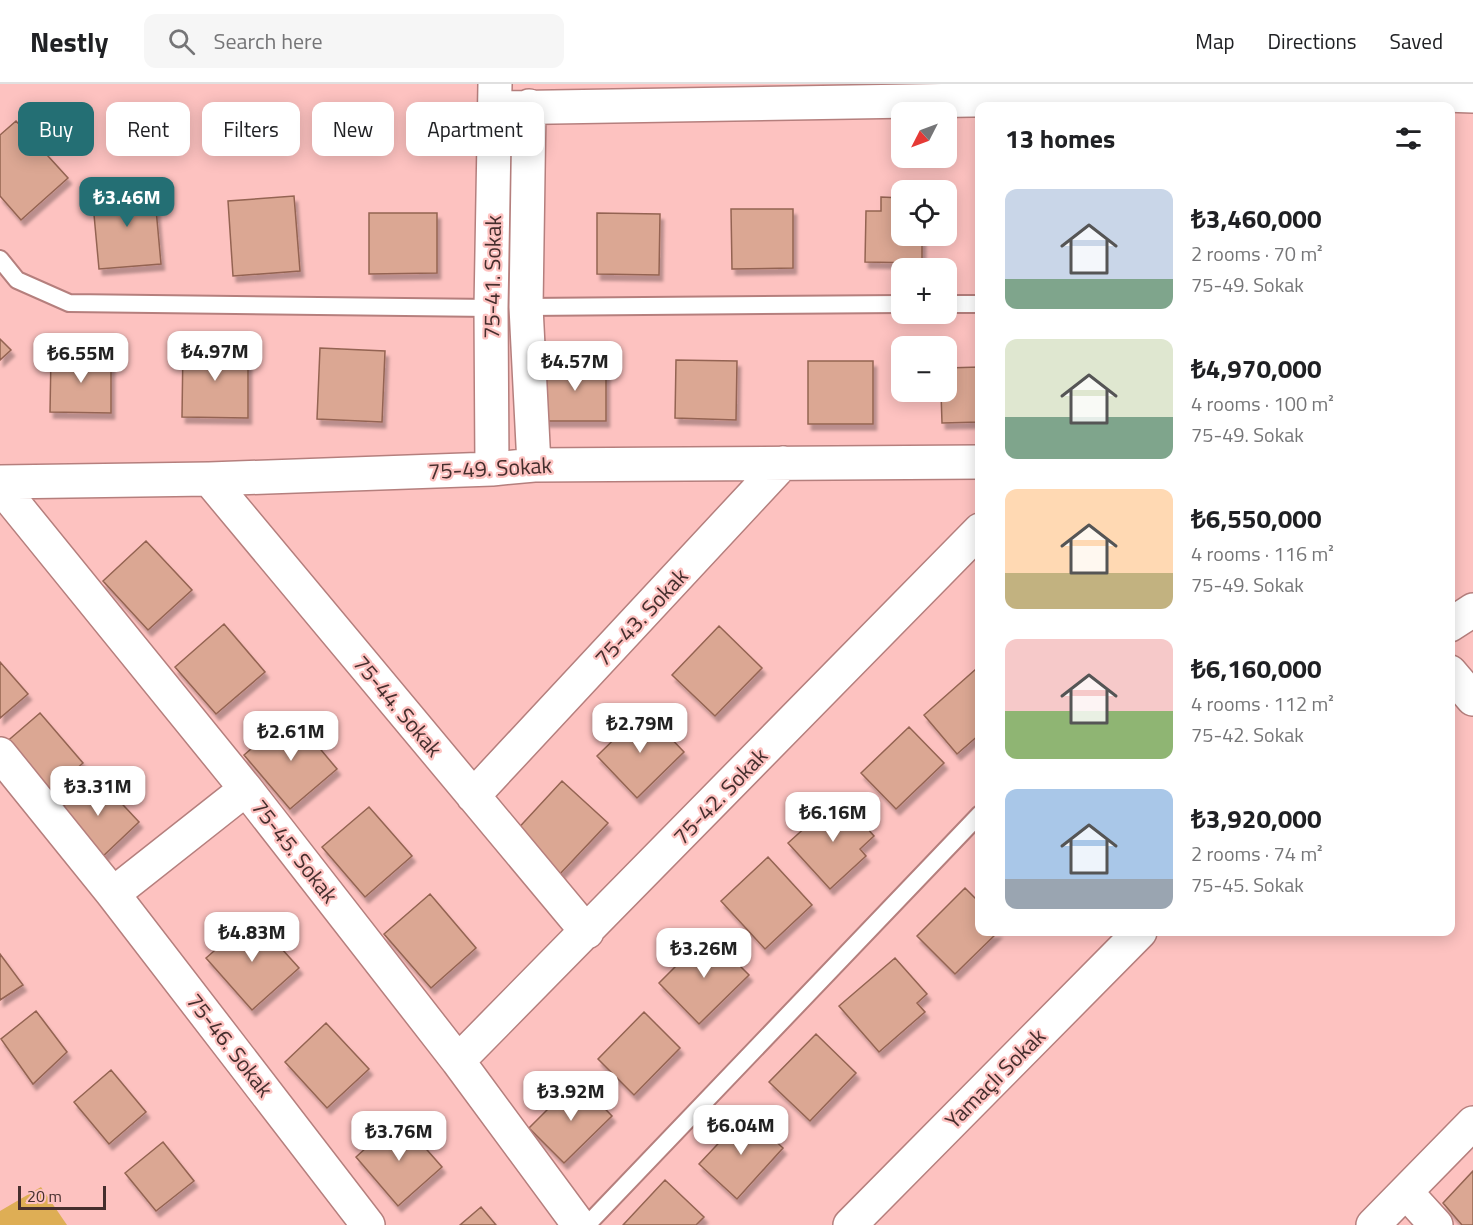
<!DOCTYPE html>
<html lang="en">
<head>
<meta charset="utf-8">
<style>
	:root { --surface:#fff; --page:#f6f6f6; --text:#202124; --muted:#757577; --line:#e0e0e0; --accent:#246f74 }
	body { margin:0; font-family:"Titillium Web",sans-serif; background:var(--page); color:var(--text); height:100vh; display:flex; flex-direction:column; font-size:22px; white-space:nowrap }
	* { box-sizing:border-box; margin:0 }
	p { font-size:20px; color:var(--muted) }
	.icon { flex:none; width:33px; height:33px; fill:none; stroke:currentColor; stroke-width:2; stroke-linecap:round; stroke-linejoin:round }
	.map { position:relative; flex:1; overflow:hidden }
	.details { position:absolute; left:975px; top:18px; width:480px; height:834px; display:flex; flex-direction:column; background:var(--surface); border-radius:12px; box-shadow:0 3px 15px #0003 }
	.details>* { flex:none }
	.banner { position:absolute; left:18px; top:18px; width:570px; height:54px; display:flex; gap:12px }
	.needle { width:39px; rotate:228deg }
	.buttons { position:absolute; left:891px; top:18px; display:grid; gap:12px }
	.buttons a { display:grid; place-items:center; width:66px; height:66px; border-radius:12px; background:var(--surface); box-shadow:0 3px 15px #0003; font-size:30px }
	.scale { position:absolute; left:18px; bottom:15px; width:88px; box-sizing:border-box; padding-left:6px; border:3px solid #452e2d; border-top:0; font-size:16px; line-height:21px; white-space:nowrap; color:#452e2d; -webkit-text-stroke:4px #fdc2c0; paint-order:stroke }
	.price { position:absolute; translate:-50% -51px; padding:0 14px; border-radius:12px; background:#fff; color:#222; font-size:20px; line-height:39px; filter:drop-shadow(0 2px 3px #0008) }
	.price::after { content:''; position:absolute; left:50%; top:36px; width:18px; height:14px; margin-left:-9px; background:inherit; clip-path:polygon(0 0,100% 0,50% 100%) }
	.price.current { background:var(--accent); color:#fff }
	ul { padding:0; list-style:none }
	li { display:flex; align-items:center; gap:18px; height:150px; padding:0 30px }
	li span { display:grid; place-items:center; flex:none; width:168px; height:120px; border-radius:12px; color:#555 }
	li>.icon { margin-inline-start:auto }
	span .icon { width:72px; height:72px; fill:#fffc; stroke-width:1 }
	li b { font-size:26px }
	h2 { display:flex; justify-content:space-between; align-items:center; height:72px; padding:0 30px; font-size:26px }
	.tag { padding:0 21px; border-radius:12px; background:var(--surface); box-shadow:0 3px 15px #0003; font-size:21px; line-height:54px }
	.tag.current { background:var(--accent); color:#fff }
	header { display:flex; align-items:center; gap:36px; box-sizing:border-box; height:84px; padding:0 30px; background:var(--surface); border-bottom:2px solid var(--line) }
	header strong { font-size:28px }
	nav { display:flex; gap:33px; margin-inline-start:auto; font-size:21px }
	.search { width:420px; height:54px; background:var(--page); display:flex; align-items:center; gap:15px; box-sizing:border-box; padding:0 21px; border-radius:12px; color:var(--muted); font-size:22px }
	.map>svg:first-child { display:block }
	.green { fill:#deae55 }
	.building { fill:#dba793; stroke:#946452; stroke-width:1.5; filter:url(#shadow) }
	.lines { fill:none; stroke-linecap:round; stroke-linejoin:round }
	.lane-casing { stroke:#b57f7d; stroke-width:20 }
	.street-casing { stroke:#b57f7d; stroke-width:36 }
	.lane { stroke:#fff; stroke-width:16 }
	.street { stroke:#fff; stroke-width:33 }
	.labels { text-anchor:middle; stroke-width:4.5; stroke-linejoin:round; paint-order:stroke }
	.street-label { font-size:22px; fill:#452e2d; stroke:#fdc2c0 }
</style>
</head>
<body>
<header>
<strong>Nestly</strong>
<div class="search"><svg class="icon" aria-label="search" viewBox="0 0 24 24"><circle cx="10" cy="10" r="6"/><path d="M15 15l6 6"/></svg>Search here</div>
<nav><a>Map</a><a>Directions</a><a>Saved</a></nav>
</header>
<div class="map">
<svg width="1473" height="1141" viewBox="0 0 1473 1141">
	<defs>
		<filter id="shadow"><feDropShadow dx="3.5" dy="6" stdDeviation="1.5" flood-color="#0004"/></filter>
	</defs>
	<rect width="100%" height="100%" fill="#fdc2c0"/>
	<!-- green -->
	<path class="green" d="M41 1103 67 1141H0V1127Z"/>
	<!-- building -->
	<path class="building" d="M16 37 68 94 21 136 0 112V51Z
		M154 103 161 180 99 185 92 109Z
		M294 112 300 187 233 192 228 117Z
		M881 113 902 114V152H922V179L865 178 866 127H881Z
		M731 125H793V184L732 185Z
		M369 129H437V189L369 190Z
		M597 129 660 130 659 191 597 190Z
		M0 255 11 266 0 276Z
		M183 261 248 263V334L182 333Z
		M320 264 385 267 382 338 317 335Z
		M51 271 111 272V329L50 328Z
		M676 276 737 277 736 336 675 334Z
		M808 277H873V340H808Z
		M544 280H606V337H544Z
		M980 283V338L942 339 941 308H946V284Z
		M146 457 192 506 148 546 103 497Z
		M224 540 265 588 216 630 175 583Z
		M719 542 762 584 715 632 672 591Z
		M0 578 28 610 0 634Z
		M976 585 980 589V650L957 670 924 631Z
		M644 626 684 668 637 714 597 672Z
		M40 629 83 679 48 710 4 660Z
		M291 630 337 685 290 725 244 671Z
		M909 643 944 679 896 725 861 689Z
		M96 692 139 738 100 775 57 728Z
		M562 697 608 739 558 792 513 750Z
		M839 713 874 752 860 765 866 772 830 805 788 759Z
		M369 723 412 772 365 813 322 763Z
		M768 773 812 821 765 865 721 817Z
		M965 804 980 819V848H998L955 890 917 852Z
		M430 810 476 864 431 904 384 850Z
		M253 833 299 884 252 926 206 874Z
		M708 850 749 891 699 940 659 899Z
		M0 870 23 901 0 916Z
		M895 874 927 910 917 919 925 928 879 968 839 922Z
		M36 927 67 968 33 1000 1 955Z
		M644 928 680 964 634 1011 598 975Z
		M326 939 369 985 327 1024 285 978Z
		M816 950 856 989 810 1037 769 998Z
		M111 986 146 1028 109 1060 74 1018Z
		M577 996 612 1032 564 1079 529 1044Z
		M746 1030 783 1064 737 1115 699 1080Z
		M399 1034 442 1083 398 1122 356 1073Z
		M163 1058 194 1097 156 1127 125 1089Z
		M1473 1087V1141H1462L1443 1119Z
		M665 1096 704 1133 696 1141H623Z
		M481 1123 496 1141H460Z"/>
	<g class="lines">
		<!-- lane casing -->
		<g class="lane-casing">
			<path id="lane" d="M0 175 17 196 69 219 491 224
				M946 220H980
				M526 223 902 220
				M587 1141 980 730"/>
		</g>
		<!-- street casing -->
		<g class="street-casing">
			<path id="street" d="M529 22 526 223 534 381
				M495 24 1388 9 1473 12
				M492 385 491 224 495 0
				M209 395 587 848
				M0 398 209 395 492 385 534 381 980 378
				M0 402 246 705 458 977 579 1141
				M1450 541 1473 526
				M1450 588 1473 615
				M0 670 113 810 368 1141
				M473 712 783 379
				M113 810 246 705
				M458 977 980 446
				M1406 1108 1436 1141
				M850 1141 1140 848
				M1373 1141 1473 1039"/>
		</g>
		<!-- lane -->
		<use href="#lane" class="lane"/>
		<!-- street -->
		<use href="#street" class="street"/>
	</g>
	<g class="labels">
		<!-- street labels -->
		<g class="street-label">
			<text transform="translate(492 193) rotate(-89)" y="8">75-41. Sokak</text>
			<text transform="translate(490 384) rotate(-3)" y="8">75-49. Sokak</text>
			<text transform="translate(641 533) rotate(-47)" y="8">75-43. Sokak</text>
			<text transform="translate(398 622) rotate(50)" y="8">75-44. Sokak</text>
			<text transform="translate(720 712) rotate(-46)" y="8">75-42. Sokak</text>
			<text transform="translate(295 767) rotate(52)" y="8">75-45. Sokak</text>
			<text transform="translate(230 961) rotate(52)" y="8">75-46. Sokak</text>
			<text transform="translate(995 994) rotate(-45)" y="8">Yamaçlı Sokak</text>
		</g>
	</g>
</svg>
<div class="buttons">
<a><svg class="needle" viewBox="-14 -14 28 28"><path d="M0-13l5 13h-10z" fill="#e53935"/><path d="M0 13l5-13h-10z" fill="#757577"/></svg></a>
<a><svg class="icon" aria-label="locate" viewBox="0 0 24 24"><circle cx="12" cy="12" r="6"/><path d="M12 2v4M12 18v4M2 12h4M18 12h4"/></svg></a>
<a>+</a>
<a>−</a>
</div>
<div class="scale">20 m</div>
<b class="price current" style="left:127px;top:144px">₺3.46M</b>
<b class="price" style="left:215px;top:298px">₺4.97M</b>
<b class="price" style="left:81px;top:300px">₺6.55M</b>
<b class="price" style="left:575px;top:308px">₺4.57M</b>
<b class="price" style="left:640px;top:670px">₺2.79M</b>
<b class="price" style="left:291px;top:678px">₺2.61M</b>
<b class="price" style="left:98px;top:733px">₺3.31M</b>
<b class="price" style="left:833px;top:759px">₺6.16M</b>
<b class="price" style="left:252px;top:879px">₺4.83M</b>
<b class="price" style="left:704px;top:895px">₺3.26M</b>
<b class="price" style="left:571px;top:1038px">₺3.92M</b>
<b class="price" style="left:741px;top:1072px">₺6.04M</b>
<b class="price" style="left:399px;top:1078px">₺3.76M</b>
<div class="banner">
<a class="tag current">Buy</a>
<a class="tag">Rent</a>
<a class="tag">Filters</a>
<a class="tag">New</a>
<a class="tag">Apartment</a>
</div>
<section class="details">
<h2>13 homes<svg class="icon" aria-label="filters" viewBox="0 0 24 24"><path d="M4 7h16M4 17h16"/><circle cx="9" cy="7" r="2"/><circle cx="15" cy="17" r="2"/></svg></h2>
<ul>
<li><span style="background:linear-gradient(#c9d6e8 75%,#7fa58c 0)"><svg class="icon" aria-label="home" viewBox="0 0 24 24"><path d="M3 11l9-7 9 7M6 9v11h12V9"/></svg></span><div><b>₺3,460,000</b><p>2 rooms · 70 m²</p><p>75-49. Sokak</p></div></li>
<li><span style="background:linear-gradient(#dfe7d0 65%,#7fa58c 0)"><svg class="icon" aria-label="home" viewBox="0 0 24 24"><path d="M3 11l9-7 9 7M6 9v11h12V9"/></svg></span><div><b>₺4,970,000</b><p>4 rooms · 100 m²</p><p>75-49. Sokak</p></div></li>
<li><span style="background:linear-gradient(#ffd9b3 70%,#c2b280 0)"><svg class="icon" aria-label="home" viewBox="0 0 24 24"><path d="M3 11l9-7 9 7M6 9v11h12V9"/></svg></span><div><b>₺6,550,000</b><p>4 rooms · 116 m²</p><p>75-49. Sokak</p></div></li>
<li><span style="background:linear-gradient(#f6c9c9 60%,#8fb573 0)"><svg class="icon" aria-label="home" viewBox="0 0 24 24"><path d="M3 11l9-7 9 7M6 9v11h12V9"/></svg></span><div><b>₺6,160,000</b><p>4 rooms · 112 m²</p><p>75-42. Sokak</p></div></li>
<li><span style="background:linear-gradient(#a9c7e8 75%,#9aa5b1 0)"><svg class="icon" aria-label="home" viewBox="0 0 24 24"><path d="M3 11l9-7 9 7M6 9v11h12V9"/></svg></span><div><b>₺3,920,000</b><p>2 rooms · 74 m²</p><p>75-45. Sokak</p></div></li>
</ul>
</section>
</div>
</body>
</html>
